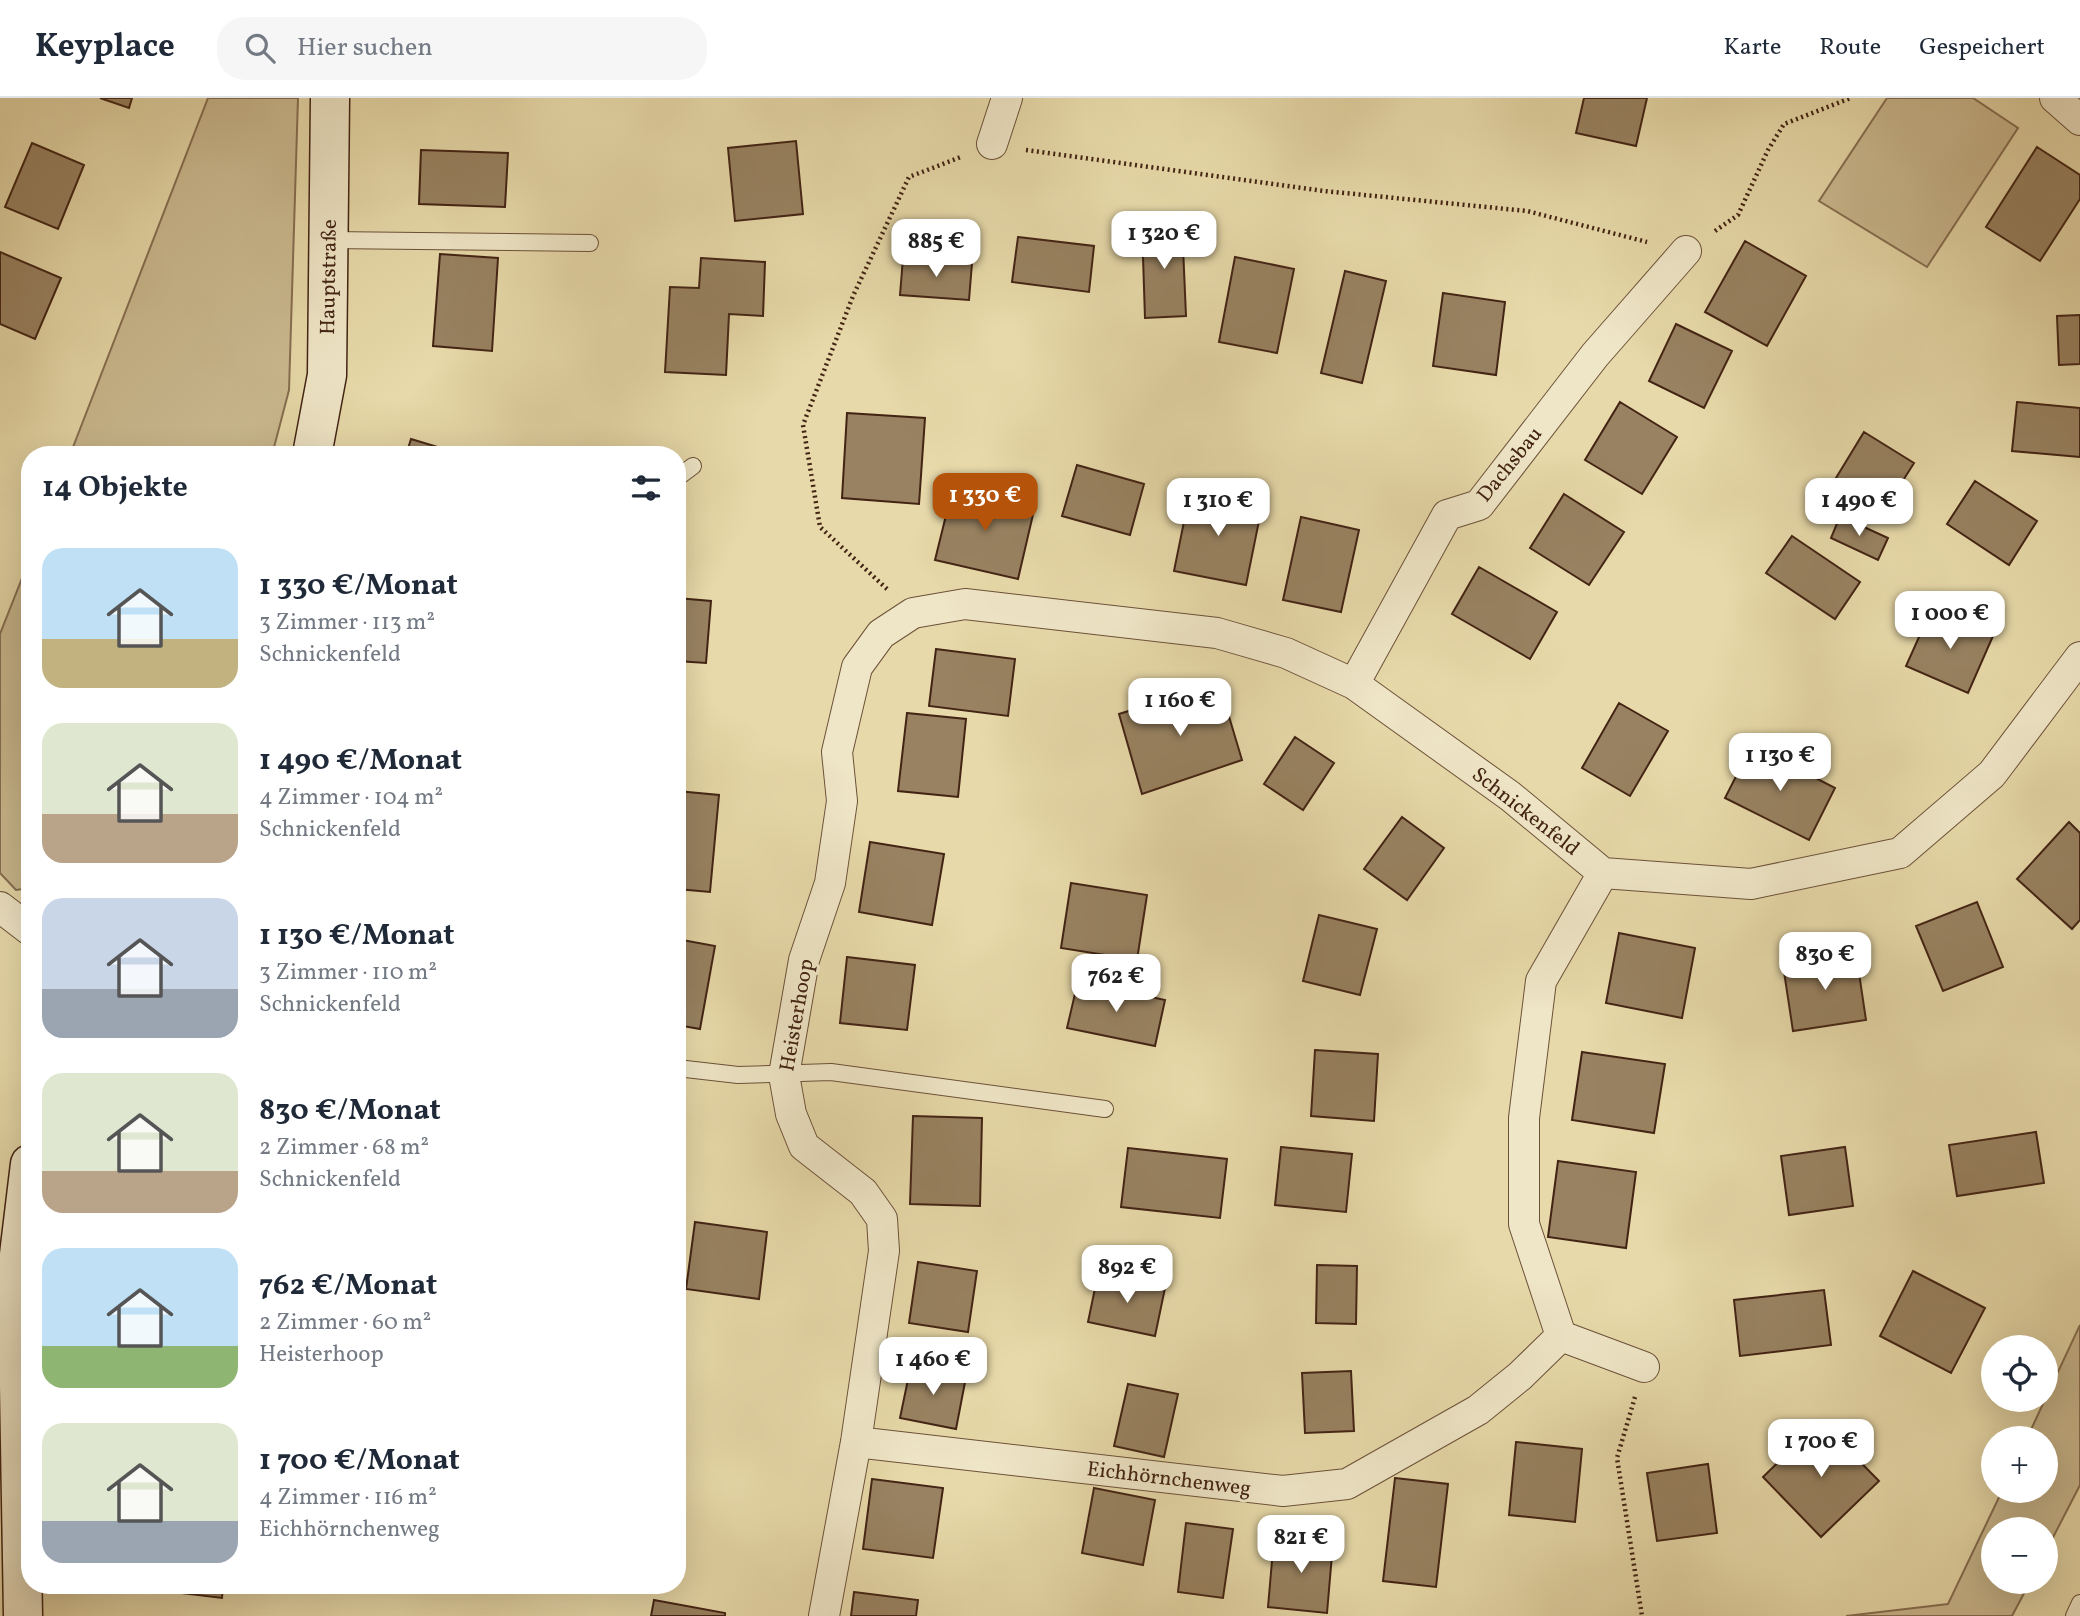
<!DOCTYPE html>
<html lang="de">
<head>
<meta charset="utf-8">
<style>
	:root { --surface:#fff; --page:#f6f6f7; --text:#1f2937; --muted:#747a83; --line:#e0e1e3; --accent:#b45309 }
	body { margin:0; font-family:Vollkorn,serif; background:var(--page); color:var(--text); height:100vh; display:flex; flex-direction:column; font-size:26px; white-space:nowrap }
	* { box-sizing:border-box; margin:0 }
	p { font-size:23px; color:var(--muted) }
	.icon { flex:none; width:38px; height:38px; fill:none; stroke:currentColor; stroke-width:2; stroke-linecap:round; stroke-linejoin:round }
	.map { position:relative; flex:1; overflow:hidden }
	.sheet { position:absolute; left:21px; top:348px; width:665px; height:1148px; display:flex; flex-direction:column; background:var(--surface); border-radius:28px; box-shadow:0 7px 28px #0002 }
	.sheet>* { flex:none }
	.tools { position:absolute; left:1981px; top:1237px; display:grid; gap:14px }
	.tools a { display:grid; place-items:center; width:77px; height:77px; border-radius:50%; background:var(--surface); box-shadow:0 7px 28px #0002; font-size:35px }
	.price { position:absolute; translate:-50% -60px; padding:0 16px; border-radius:14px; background:#fff; color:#222; font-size:23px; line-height:46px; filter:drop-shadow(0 2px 4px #0008) }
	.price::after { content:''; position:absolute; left:50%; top:42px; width:21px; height:16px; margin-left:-10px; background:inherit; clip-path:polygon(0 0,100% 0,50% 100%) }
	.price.current { background:var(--accent); color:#fff }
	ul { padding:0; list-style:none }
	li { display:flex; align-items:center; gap:21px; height:175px; padding:0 21px }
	li span { display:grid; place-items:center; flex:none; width:196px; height:140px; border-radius:21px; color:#555 }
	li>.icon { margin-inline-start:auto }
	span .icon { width:84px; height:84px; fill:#fffc; stroke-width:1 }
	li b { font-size:30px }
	h2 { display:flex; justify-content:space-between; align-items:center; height:84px; padding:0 21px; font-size:30px }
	header { display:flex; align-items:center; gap:42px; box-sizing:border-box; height:98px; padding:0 35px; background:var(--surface); border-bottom:2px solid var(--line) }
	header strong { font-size:33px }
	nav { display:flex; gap:38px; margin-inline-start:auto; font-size:24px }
	.search { width:490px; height:63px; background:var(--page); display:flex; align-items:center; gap:18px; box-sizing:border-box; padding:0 24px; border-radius:28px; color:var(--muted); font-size:26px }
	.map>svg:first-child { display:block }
	.green { fill:#cbba90; stroke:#876f52; stroke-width:2 }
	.building { fill:#988261; stroke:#432414; stroke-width:2 }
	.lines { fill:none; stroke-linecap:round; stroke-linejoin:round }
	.lane-casing { stroke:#6c5139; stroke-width:18 }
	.street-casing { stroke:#6c5139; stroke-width:32 }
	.secondary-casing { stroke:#432414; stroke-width:41 }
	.path { stroke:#432414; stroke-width:4.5; stroke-dasharray:2 3.5; stroke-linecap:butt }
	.lane { stroke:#efe6c7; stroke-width:16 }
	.street { stroke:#efe6c7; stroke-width:30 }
	.secondary { stroke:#efe6c7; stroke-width:38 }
	.labels { text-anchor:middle; stroke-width:6; stroke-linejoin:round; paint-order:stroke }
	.street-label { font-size:21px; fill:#432414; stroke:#efe6c7 }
</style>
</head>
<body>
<header>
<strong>Keyplace</strong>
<div class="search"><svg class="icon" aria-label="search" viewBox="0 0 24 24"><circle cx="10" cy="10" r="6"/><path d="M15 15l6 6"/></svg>Hier suchen</div>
<nav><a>Karte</a><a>Route</a><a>Gespeichert</a></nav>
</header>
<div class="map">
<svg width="2080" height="1518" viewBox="0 0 2080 1518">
	<rect width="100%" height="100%" fill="#e7d9a9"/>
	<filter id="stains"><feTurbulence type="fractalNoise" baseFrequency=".00286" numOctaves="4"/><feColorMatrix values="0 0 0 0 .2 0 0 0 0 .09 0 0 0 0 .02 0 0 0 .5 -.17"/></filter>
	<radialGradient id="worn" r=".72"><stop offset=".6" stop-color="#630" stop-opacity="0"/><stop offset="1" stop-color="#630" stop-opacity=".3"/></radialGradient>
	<!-- green -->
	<path class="green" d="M208 0H298L289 292 272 357H70Z
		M1887 0H1973L2018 30 1927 169 1819 103Z
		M30 460V790L16 792 0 775V536Z
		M2080 1227V1387L2046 1453V1432H1993V1484H2030L2012 1518H1846L1948 1506 2002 1393H2046V1340H2027Z"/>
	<!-- building -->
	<path class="building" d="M100 0H132L129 10Z
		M1584 0H1647L1636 48 1576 35Z
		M796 43 803 116 735 123 728 50Z
		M32 45 84 67 58 131 5 109Z
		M2037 49 2080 77V101L2040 163 1986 129Z
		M421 52 508 55 505 109 419 106Z
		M1182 126 1186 218 1145 220 1142 128Z
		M1018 139 1094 148 1089 194 1012 184Z
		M1745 143 1806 178 1767 248 1705 214Z
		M0 154 61 180 35 241 0 226Z
		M440 156 498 160 492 253 433 248Z
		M1235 159 1294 171 1277 255 1219 244Z
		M701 160 765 164 763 218 729 216 726 277 665 274 670 189 699 190Z
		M903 160 972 165 969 202 900 197Z
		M1345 173 1386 183 1362 285 1321 275Z
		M1443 195 1505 204 1496 277 1433 268Z
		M2080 217V266L2059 267 2057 218Z
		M1676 226 1732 253 1704 310 1649 283Z
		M1620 304 1677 339 1642 396 1585 362Z
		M2017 304 2080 310V359L2012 353Z
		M847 315 925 320 919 406 842 400Z
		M1864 334 1914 365 1885 411 1836 380Z
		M411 341 464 357H406Z
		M1077 367 1144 386 1130 437 1062 418Z
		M1975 383 2037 423 2009 467 1947 426Z
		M953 389 1035 408 1018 481 935 462Z
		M1190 394 1262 408 1246 487 1174 473Z
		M1564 396 1624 434 1589 487 1530 450Z
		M1840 418 1888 440 1878 462 1831 440Z
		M1301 419 1359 432 1341 514 1283 502Z
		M1792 438 1860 484 1835 521 1766 475Z
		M1479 469 1557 514 1530 561 1452 516Z
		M677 500 711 503 706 565 677 563Z
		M1932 510 1993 538 1968 595 1906 568Z
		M936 551 1015 561 1008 618 929 608Z
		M1219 585 1242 662 1142 696 1119 616Z
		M1619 605 1668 633 1630 698 1582 670Z
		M907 615 966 621 958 699 898 693Z
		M1295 639 1334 665 1303 712 1264 686Z
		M1752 647 1835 690 1809 742 1725 700Z
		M677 693 719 697 710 794 677 791Z
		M1402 719 1444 750 1407 802 1364 771Z
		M2069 724 2080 735V822L2072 831 2017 781Z
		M870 744 944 756 932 827 859 814Z
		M1071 785 1147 797 1137 862 1061 850Z
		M1977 804 2003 869 1943 893 1916 828Z
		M1319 817 1377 831 1360 897 1303 883Z
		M1619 835 1695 850 1682 920 1606 905Z
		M677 841 715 848 700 931 677 927Z
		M1856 855 1866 922 1793 933 1783 867Z
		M847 859 915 867 907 932 840 925Z
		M1078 883 1165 902 1155 948 1067 930Z
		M1315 952 1378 956 1374 1023 1311 1018Z
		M1582 954 1665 966 1654 1035 1572 1022Z
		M913 1018 982 1020 980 1108 910 1106Z
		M2036 1034 2044 1085 1957 1098 1949 1047Z
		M1281 1049 1352 1056 1346 1114 1275 1107Z
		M1845 1049 1853 1108 1789 1117 1781 1058Z
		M1128 1050 1227 1061 1220 1120 1121 1109Z
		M1558 1063 1636 1074 1626 1150 1548 1139Z
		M695 1124 767 1134 759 1201 686 1191Z
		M918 1164 977 1173 968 1234 909 1225Z
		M1317 1167 1357 1168 1356 1226 1316 1225Z
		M1913 1173 1985 1210 1951 1275 1880 1238Z
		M1098 1176 1165 1190 1155 1238 1088 1224Z
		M1824 1192 1831 1247 1740 1258 1734 1202Z
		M911 1267 966 1279 956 1331 900 1320Z
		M1351 1273 1354 1333 1305 1335 1302 1275Z
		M1128 1286 1178 1296 1164 1359 1114 1348Z
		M1820 1323 1879 1383 1821 1439 1763 1379Z
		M1516 1344 1582 1351 1575 1424 1509 1417Z
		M1708 1366 1717 1435 1657 1443 1647 1375Z
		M1395 1380 1448 1386 1436 1489 1383 1483Z
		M872 1381 943 1390 933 1460 863 1451Z
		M1094 1390 1155 1402 1143 1467 1082 1455Z
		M1186 1425 1233 1431 1223 1500 1178 1494Z
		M1274 1440 1333 1445 1327 1515 1268 1509Z
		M149 1488H223L222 1500 149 1491Z
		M854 1494 918 1502 916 1518H851Z
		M654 1502 725 1515V1518H651Z"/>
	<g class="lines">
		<!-- lane casing -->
		<g class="lane-casing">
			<path id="lane" d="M329 142 590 145
				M677 380 693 368
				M677 970 738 977 831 974 1105 1011
				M2074 1518 2080 1505"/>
		</g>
		<!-- street casing -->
		<g class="street-casing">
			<path id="street" d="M2055 0 2080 22
				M992 46 1007 0
				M1354 586 1447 417 1479 407 1595 257 1686 153
				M1603 775 1541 883 1524 1020V1126L1561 1238 1644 1269
				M0 809 30 832
				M856 1344 1283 1393 1347 1386 1478 1312 1520 1278 1561 1238
				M824 1518 856 1344 884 1153 882 1121 863 1094 804 1048 791 1016 784 977 804 862 830 785 842 703 837 654 857 569 881 536 913 515 965 506 1217 535 1286 555 1354 586 1510 698 1603 775 1751 786 1900 755 1992 676 2080 559"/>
		</g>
		<!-- secondary casing -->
		<g class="secondary-casing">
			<path id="secondary" d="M312 357 327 277 330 0
				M23 1518 17 1173 30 1066"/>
		</g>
		<!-- path -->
		<path class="path" d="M1026 52 1324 93 1527 113 1647 144
			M1715 133 1738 117 1768 52 1784 26 1851 0
			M887 491 820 429 803 327 853 198 909 79 961 59
			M1635 1299 1617 1360 1642 1518"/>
		<!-- lane -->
		<use href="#lane" class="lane"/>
		<!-- street -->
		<use href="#street" class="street"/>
		<!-- secondary -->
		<use href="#secondary" class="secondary"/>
	</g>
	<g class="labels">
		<!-- street labels -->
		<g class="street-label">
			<text transform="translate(328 179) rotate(-89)" y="7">Hauptstraße</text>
			<text transform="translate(1509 366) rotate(-51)" y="7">Dachsbau</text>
			<text transform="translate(1526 713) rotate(38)" y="7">Schnickenfeld</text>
			<text transform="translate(796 917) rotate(-80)" y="7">Heisterhoop</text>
			<text transform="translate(1169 1380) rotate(7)" y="7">Eichhörnchenweg</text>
		</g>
	</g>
	<rect width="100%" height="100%" filter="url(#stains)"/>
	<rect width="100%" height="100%" fill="url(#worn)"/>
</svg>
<div class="tools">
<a><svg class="icon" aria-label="locate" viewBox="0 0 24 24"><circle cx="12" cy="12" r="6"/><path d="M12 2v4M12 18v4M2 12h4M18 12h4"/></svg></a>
<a>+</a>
<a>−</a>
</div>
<b class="price" style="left:1164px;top:173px">1 320 €</b>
<b class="price" style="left:936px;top:181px">885 €</b>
<b class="price current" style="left:985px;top:435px">1 330 €</b>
<b class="price" style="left:1218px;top:440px">1 310 €</b>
<b class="price" style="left:1859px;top:440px">1 490 €</b>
<b class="price" style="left:1950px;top:553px">1 000 €</b>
<b class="price" style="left:1180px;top:640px">1 160 €</b>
<b class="price" style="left:1780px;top:695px">1 130 €</b>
<b class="price" style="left:1825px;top:894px">830 €</b>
<b class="price" style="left:1116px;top:916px">762 €</b>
<b class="price" style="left:1127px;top:1207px">892 €</b>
<b class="price" style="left:933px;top:1299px">1 460 €</b>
<b class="price" style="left:1821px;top:1381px">1 700 €</b>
<b class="price" style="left:1301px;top:1477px">821 €</b>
<section class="sheet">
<h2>14 Objekte<svg class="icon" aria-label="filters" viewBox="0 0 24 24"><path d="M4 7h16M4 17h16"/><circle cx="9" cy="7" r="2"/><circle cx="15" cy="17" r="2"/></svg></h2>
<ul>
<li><span style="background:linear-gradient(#bfe0f5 65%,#c2b280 0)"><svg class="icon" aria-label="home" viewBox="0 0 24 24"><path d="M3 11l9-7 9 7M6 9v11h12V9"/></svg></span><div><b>1 330 €/Monat</b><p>3 Zimmer · 113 m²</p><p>Schnickenfeld</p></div></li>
<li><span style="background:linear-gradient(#dfe7d0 65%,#b9a48a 0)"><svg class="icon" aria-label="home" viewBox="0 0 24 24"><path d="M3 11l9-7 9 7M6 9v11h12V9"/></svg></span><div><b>1 490 €/Monat</b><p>4 Zimmer · 104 m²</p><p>Schnickenfeld</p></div></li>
<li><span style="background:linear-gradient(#c9d6e8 65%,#9aa5b1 0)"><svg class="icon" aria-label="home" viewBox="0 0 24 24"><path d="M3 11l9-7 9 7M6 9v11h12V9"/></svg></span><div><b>1 130 €/Monat</b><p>3 Zimmer · 110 m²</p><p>Schnickenfeld</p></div></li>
<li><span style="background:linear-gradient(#dfe7d0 70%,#b9a48a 0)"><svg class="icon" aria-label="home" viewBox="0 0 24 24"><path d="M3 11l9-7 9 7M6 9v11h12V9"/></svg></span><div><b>830 €/Monat</b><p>2 Zimmer · 68 m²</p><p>Schnickenfeld</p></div></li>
<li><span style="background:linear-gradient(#bfe0f5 70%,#8fb573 0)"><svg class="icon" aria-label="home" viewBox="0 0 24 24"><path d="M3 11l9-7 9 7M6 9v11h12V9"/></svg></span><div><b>762 €/Monat</b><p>2 Zimmer · 60 m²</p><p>Heisterhoop</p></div></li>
<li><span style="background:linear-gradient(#dfe7d0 70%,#9aa5b1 0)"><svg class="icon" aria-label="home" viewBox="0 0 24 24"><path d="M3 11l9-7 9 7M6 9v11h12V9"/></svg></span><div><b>1 700 €/Monat</b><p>4 Zimmer · 116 m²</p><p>Eichhörnchenweg</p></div></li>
</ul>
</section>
</div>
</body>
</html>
